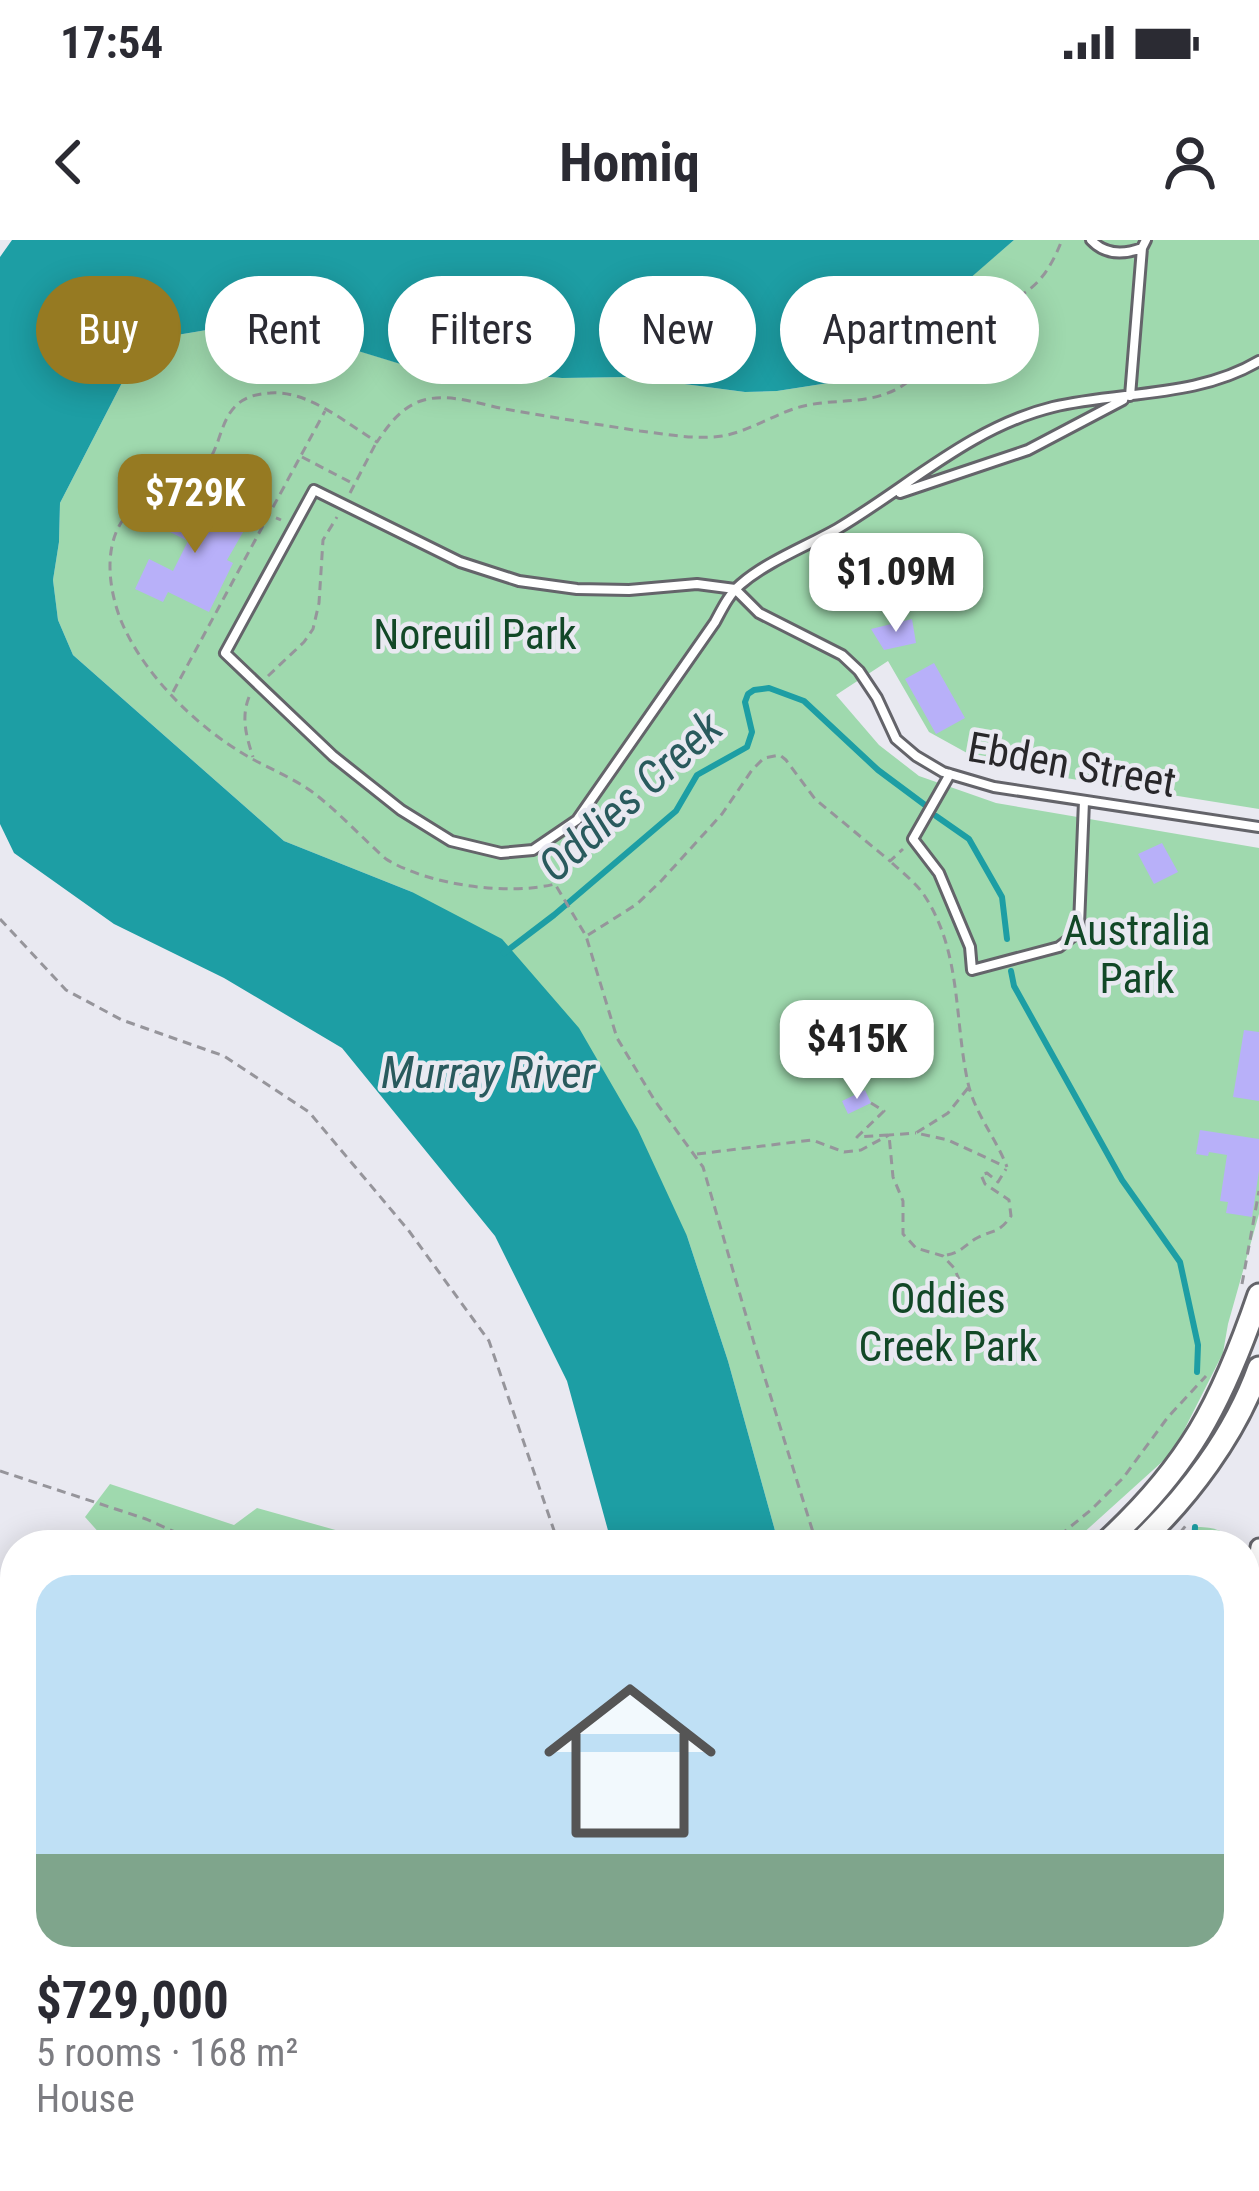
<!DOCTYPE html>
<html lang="en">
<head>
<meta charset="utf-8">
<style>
	:root { --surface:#fff; --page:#f2f2f3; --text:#2b2b33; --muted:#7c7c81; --line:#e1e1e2; --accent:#967a22 }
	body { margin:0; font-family:"Roboto Condensed",sans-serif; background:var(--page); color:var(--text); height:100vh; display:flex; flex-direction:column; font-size:45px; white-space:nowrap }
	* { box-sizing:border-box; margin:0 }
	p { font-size:39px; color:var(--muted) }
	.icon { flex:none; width:66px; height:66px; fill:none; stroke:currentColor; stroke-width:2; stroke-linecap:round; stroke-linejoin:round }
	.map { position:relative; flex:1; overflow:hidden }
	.drawer { position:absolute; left:0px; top:1290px; width:1260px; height:663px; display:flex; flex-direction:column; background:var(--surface); border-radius:48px 48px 0 0; box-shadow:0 6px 30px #0003 }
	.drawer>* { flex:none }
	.banner { position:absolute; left:36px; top:36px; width:1188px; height:108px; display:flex; gap:24px }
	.price { position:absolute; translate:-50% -102px; padding:0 27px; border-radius:24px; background:#fff; color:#222; font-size:39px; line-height:78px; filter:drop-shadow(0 3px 6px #0008) }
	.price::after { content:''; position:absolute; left:50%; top:72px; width:36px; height:27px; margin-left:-18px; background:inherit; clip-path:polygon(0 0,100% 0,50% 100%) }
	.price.active { background:var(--accent); color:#fff }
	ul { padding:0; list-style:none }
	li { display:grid; align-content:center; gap:24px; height:636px; padding:0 36px }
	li+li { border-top:3px solid var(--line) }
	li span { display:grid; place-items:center; height:372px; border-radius:36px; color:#555 }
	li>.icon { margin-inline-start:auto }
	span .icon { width:216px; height:216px; fill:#fffc; stroke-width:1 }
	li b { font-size:51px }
	.pill { padding:0 42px; border-radius:54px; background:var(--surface); box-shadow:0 6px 30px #0003; font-size:42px; line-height:108px }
	.pill.active { background:var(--accent); color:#fff }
	.status { display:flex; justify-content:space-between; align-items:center; height:84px; padding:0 60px; background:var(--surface); direction:ltr }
	.status svg { height:33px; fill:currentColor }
	header { display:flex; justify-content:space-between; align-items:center; height:156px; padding:0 36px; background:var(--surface); font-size:54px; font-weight:700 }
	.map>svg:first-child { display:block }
	.green { fill:#9fd9ae }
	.water { fill:#1d9ea4 }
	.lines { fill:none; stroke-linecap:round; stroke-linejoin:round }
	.stream { stroke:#1d9ea4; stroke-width:6 }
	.building { fill:#b8b0f9 }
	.service-casing { stroke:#64646a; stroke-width:14 }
	.minor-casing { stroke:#64646a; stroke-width:21 }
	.secondary-casing { stroke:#64646a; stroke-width:27 }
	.path { stroke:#96959b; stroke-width:3; stroke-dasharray:9 6; stroke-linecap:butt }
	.service { stroke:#fff; stroke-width:8 }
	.minor { stroke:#fff; stroke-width:15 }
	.secondary { stroke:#fff; stroke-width:21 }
	.labels { text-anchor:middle; stroke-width:9; stroke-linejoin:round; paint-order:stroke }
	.park-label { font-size:42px; fill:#124827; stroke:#e9e9f1 }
	.street-label { font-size:42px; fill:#28272a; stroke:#e9e9f1 }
	.water-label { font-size:45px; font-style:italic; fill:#295a5d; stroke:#e9e9f1 }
</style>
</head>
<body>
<div class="status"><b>17:54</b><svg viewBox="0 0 49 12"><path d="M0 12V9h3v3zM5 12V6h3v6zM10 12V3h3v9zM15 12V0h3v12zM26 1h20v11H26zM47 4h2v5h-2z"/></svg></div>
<header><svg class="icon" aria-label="back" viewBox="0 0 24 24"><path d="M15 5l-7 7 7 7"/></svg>Homiq<svg class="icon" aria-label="person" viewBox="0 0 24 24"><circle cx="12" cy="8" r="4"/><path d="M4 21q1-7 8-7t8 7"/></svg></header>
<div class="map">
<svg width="1259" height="1951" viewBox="0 0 1259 1951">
	<rect width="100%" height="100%" fill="#e9e9f1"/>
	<!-- green -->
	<path class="green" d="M1014 0H1259V569L1016 530 967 513 929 492 888 421 836 455 879 505 919 536 996 563 1259 608V974L1228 1084 1223 1113 1173 1212 1070 1305H779L728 1121 687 996 412 652 284 601 73 415 58 380 53 340 59 302 60 263 125 137 165 97 260 81 408 126 562 138 631 137 745 152 777 151 854 139 901 112 928 95 952 53Z
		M110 1244 234 1285 257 1268 389 1305H110L85 1277Z
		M1195 1287C1210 1287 1226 1288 1232 1305H1183Z
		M0 1359 15 1377V1717L0 1736Z
		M1245 1564 1259 1600V1780H1245Z
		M72 1938H552L548 1951H64Z"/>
	<!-- water -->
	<path class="water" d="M12 0H1014L953 53 928 95 901 112 854 139 777 151 745 152 631 137 562 138 407 126 260 81 165 97 125 137 60 263 59 302 53 340 58 380 73 415 284 601 412 652 502 699 579 788 638 890 687 996 728 1121 779 1305H612L567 1141 495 996 342 808 224 738 114 684 14 613 0 584V17Z
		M261 1938H322L328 1951H271Z
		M362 1938H404V1951H362Z
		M552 1938H706L699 1951H548Z"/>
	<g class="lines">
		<!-- stream -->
		<path class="stream" d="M936 576 969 599 1002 657 1007 699
			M504 713 554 675 676 571 697 535 747 507 752 492 745 462 748 454 754 450 769 448 804 461 878 530 925 565
			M1011 731 1014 746 1122 940 1180 1022 1198 1105 1197 1132
			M1194 1305 1195 1287
			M1245 1623 1259 1646"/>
	</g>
	<!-- building -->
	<path class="building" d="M189 257 246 287 227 320 233 323 209 372 168 352 163 362 135 349 149 319 173 331 188 301 160 287Z
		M912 379 916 403 884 410 871 389Z
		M934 423 965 478 936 494 905 439Z
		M1162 603 1178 632 1154 644 1138 614Z
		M1244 790 1259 792V861L1233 857Z
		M865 850 871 863 848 874 842 861Z
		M1200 890 1259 899V931L1252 977 1226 973 1228 962 1220 961 1227 915 1209 912 1208 916 1196 914Z
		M108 1938H138L133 1951H112L104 1948Z"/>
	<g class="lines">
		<!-- service casing -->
		<g class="service-casing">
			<path id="service" d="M1091 0C1105 15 1123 15 1142 8
				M1130 156 1142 8 1146 0
				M900 253 1028 210 1123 160
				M735 349 697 344 629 350 577 349 519 341 460 322 314 250 225 413 333 516 401 570 451 601 501 613 533 610 577 580 715 382C722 369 729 354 741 344 768 321 805 307 837 289 908 247 971 187 1053 167 1120 151 1197 158 1259 121
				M735 349 759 373 842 415 859 431 877 458 896 499 916 516 943 532 994 547 1259 587
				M950 534 913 599 939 633 970 707 972 730 1059 707 1073 696 1079 685 1084 561"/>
		</g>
		<!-- minor casing -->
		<g class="minor-casing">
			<path id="minor" d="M1251 1360 1259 1307
				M0 1814 15 1825
				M78 1951 84 1938"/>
		</g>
		<!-- secondary casing -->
		<g class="secondary-casing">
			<path id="secondary" d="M1103 1305C1189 1227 1222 1163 1259 1055
				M1137 1305C1188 1257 1235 1195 1259 1128
				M0 1899 15 1867
				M14 1951 20 1938"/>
		</g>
		<!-- path -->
		<path class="path" d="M302 217 352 243
			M177 243C212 257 247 265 281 280
			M350 253 376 203
			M268 436 304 402 313 389 319 363 323 300 337 277
			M173 452 325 171
			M249 457C241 477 246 496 253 517
			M540 620 554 643
			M892 623C903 633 916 643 924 655 962 712 954 780 968 843 975 874 996 898 1007 927
			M0 679 66 750 122 780 224 816 309 872 409 991 489 1101 559 1305
			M588 695 637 664 662 640 722 574 752 530 764 518 780 515 786 520 815 559 890 621 903 609
			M968 848 948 873 916 893 948 900 1004 926
			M871 863 884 871 857 897 889 895 893 937 903 961V994L916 1008 943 1016 954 1028 966 1055
			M697 914 812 900 844 912 861 910 889 895 916 893
			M947 1015C961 1012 963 1007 975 999 992 989 998 995 1011 976L1009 960 985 944 981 935 987 933 998 942 1006 929
			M1242 1044 1259 951
			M0 1231 146 1279 204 1305
			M817 1305 754 1103 703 927 655 861 617 798 586 696 555 644C508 656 428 645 386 619 361 597 338 571 311 551 291 537 268 528 247 516 197 487 145 436 122 383 108 350 101 298 131 271 141 261 157 254 169 246 179 240 194 237 202 229 228 204 214 156 270 153 308 150 346 183 377 202 389 184 402 166 424 160 449 153 480 164 505 169 550 177 595 184 640 191 667 194 695 200 722 196 752 191 778 171 808 165 839 159 868 164 897 149 924 134 939 105 963 87 1012 53 1037 64 1062 0
			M1048 1305 1092 1269 1123 1238 1168 1177 1206 1136
			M1170 1305 1188 1283
			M1252 1374 1259 1498
			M0 1648 15 1655
			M0 1788 15 1769
			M207 1938 213 1951
			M40 1951 47 1938
			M504 1951 509 1938"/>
		<!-- service -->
		<use href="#service" class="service"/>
		<!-- minor -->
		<use href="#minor" class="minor"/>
		<!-- secondary -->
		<use href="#secondary" class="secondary"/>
	</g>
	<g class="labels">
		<!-- park labels -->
		<g class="park-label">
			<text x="475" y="409">Noreuil Park</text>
			<text x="1137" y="705">Australia<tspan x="1137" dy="48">Park</tspan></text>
			<text x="948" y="1073">Oddies<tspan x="948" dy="48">Creek Park</tspan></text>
		</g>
		<!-- street labels -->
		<g class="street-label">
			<text transform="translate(1072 524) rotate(10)" y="15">Ebden Street</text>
		</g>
		<!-- water labels -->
		<g class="water-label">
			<text transform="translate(630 556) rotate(-42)" y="16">Oddies Creek</text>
			<text x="488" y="848">Murray River</text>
		</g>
	</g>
</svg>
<b class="price active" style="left:195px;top:316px">$729K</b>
<b class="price" style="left:896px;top:395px">$1.09M</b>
<b class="price" style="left:857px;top:862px">$415K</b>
<div class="banner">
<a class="pill active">Buy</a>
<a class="pill">Rent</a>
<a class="pill">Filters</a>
<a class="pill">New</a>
<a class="pill">Apartment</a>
</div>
<section class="drawer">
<ul>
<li><span style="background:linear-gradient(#bfe0f5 75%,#7fa58c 0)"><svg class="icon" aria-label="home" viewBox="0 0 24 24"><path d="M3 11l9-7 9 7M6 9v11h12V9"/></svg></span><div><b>$729,000</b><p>5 rooms · 168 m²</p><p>House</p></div></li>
</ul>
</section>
</div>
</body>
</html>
